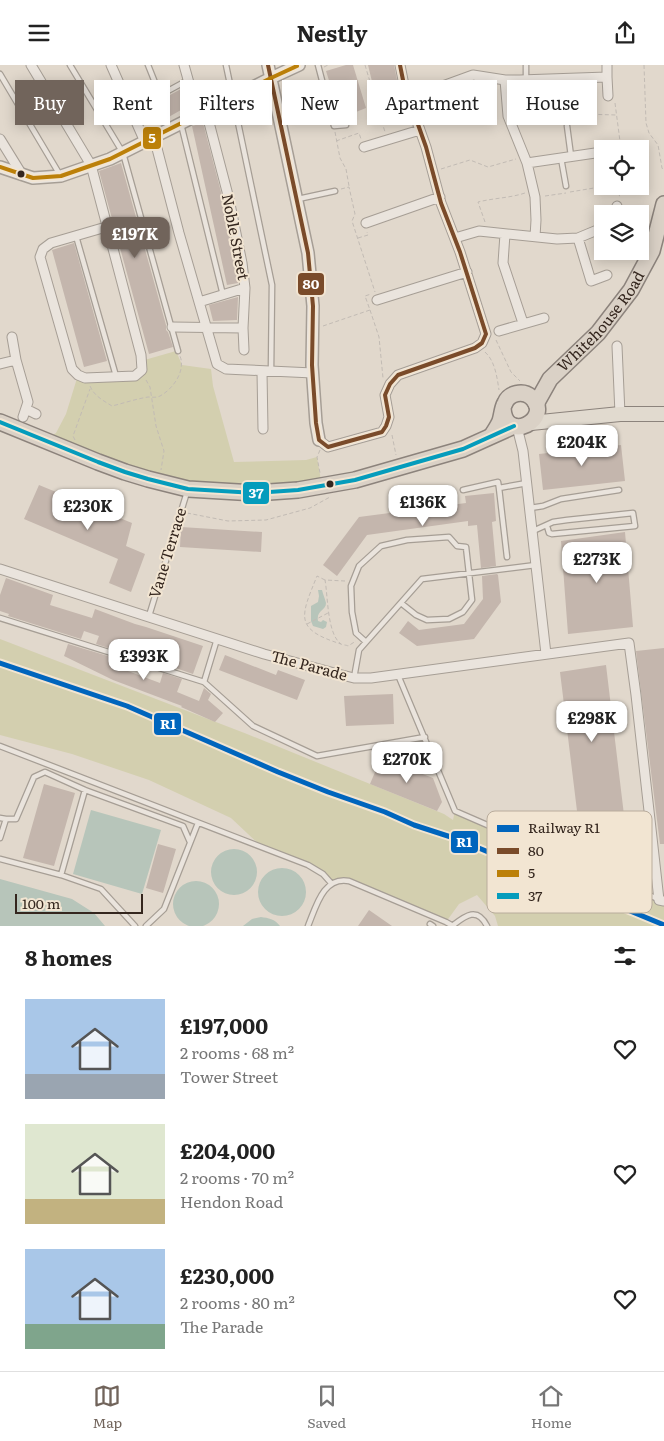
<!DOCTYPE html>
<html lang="en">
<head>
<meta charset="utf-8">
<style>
	:root { --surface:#fff; --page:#f6f6f6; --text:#222; --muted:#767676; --line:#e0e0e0; --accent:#71645b }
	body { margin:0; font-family:Literata,serif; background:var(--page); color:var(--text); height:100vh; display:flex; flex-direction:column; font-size:19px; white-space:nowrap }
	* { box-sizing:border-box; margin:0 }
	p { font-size:16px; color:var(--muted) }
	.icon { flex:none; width:28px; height:28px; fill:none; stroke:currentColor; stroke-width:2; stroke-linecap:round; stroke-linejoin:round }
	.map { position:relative; height:861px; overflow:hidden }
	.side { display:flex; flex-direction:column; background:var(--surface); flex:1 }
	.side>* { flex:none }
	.hud { position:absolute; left:15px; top:15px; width:635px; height:45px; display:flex; gap:10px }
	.tools { position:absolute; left:594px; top:75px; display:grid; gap:10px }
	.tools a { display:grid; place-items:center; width:55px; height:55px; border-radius:0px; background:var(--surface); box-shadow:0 2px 12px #0003; font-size:25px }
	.scale { position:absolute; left:15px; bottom:12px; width:128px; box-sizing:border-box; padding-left:5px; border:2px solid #34261e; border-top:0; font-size:14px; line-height:18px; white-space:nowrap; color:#34261e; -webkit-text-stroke:4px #f2e5d2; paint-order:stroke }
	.price { position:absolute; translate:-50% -42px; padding:0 11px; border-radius:10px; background:#fff; color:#222; font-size:16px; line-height:32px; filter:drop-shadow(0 1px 2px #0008) }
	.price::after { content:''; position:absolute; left:50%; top:30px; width:15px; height:11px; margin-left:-8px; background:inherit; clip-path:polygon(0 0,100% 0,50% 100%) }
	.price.selected { background:var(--accent); color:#fff }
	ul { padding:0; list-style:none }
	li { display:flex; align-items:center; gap:15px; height:125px; padding:0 25px }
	li span { display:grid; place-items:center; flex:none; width:140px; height:100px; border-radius:0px; color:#555 }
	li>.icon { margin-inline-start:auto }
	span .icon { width:60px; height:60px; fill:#fffc; stroke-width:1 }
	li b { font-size:21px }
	h2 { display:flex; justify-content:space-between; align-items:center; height:60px; padding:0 25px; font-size:21px }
	.tag { padding:0 18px; border-radius:0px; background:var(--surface); box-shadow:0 2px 12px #0003; font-size:18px; line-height:45px }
	.tag.selected { background:var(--accent); color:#fff }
	header { display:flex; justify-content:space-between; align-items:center; height:65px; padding:0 25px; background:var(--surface); font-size:22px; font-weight:700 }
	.dock { display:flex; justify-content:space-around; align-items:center; height:70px; border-top:1px solid var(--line); background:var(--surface); font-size:14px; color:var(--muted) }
	.dock a { display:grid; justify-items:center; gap:2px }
	.dock .selected { color:var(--accent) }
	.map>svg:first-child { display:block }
	.green { fill:#d3cfaf }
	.water { fill:#b7c5ba }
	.building { fill:#c4b6ad }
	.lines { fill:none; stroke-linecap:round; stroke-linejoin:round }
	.service-casing { stroke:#a69e95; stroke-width:7 }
	.minor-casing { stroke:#a69e95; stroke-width:11 }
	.tertiary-casing { stroke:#a69e95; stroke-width:14 }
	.primary-casing { stroke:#8c837c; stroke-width:16 }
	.trunk-casing { stroke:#8c837c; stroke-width:18 }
	.path { stroke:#c2bbb4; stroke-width:1; stroke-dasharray:4 2.5; stroke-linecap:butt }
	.service { stroke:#eae4dd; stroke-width:4.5 }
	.minor { stroke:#eae4dd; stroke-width:9 }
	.tertiary { stroke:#eae4dd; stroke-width:11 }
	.primary { stroke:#e1dacf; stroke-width:14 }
	.trunk { stroke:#dad1c6; stroke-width:15 }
	.bus-1-casing { stroke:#f2e5d2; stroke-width:8 }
	.bus-2-casing { stroke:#f2e5d2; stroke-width:8 }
	.bus-3-casing { stroke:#f2e5d2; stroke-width:8 }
	.bus-1 { stroke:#7a4b2a; stroke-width:4 }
	.bus-2 { stroke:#bc8009; stroke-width:4 }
	.bus-3 { stroke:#059cbc; stroke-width:4 }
	.rail-1-casing { stroke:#f2e5d2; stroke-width:9 }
	.rail-1 { stroke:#0065bd; stroke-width:5 }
	.bus-dot { fill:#34261e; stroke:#f2e5d2; stroke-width:2 }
	.labels { text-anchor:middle; stroke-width:4; stroke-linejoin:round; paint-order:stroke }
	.street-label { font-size:15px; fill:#34261e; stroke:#f2e5d2 }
	.key { fill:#f2e5d2; stroke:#b9ac9c; stroke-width:1 }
	.key-label { font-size:14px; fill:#34261e }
	.line-badge { stroke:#f2e5d2; stroke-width:2 }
	.badge-label { font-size:14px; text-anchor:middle; font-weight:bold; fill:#fff }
</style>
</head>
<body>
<header><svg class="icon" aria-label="menu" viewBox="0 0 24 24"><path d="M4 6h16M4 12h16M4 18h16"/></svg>Nestly<svg class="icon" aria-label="share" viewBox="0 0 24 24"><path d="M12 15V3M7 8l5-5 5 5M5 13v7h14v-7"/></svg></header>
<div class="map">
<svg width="664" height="861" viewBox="0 0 664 861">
	<rect width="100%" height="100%" fill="#e1d8cc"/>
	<!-- green -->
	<path class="green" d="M176 286 182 300 211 304 213 321 234 397 306 395 317 392 322 421 188 424 45 375 56 368 66 349 78 310 135 311 141 296Z
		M0 574 247 669 444 749 453 755 455 746 664 836V861H498L495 851 477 830 459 839 446 857 349 816 331 818 323 809 262 782 231 753 149 715 72 689 0 670Z"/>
	<!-- water -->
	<path class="water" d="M318 525H322C323 529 325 534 326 538 326 546 316 545 318 556L321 557 323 555 327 557 326 562 323 564 313 561 311 556V541L318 537 319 531Z
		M91 745 161 765 142 829 73 809Z
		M211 807a23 23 0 1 1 46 0a23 23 0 1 1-46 0Z
		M258 827a24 24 0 1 1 48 0a24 24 0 1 1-48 0Z
		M0 814 72 834 94 848 105 861H0Z
		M173 839a23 23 0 1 1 46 0a23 23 0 1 1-46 0Z
		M261 852C268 853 275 854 280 861H243L252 854Z"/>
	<!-- building -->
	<path class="building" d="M346 0H353L366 43 341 53 326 6Z
		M368 0H394L397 15 393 16 395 29 376 33Z
		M183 23 188 41 151 62 142 45Z
		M203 58 221 127 236 199 238 218 227 220 192 61Z
		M121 98 166 260V265L168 267 173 282 149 289 99 106Z
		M74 178 107 296 84 302 52 185Z
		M238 232 237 255 213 256 209 240Z
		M621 380 625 416 543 425 539 389Z
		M39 420 132 458 126 481 145 489 131 527 109 518 118 494 24 454Z
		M494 428 496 456 492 457 496 501 481 503 477 460 468 461V456L367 470 337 511 323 500 359 452 466 438 465 431Z
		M181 462 262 467 261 487 180 482Z
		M625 467 633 562 568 569 561 476Z
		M497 509 498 510 501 537 474 574 417 581 399 568 408 556 419 565 464 559 483 534 482 511Z
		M6 513 53 530 50 540 92 553 95 544 135 559 146 562 203 581 193 609 135 589 133 591 96 579 99 571 84 566 81 574 8 551 9 549 0 546V530Z
		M68 579 131 598 128 606 160 618 163 608 182 614 177 627 199 636 204 623 211 629 208 635 223 648 215 657 181 642 182 641 113 615 64 591Z
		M664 583V779H660L636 586Z
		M225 590 276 610 278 605 305 615 297 635 219 605Z
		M606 600 624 750 578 754 560 607Z
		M393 629 394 659 346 661 344 631Z
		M381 693 433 713 442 737 437 746 370 719Z
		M44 719 75 728 54 801 23 793Z
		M158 779 176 784 163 828 146 823Z
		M369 845 392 861H358Z"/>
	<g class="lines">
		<!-- service casing -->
		<g class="service-casing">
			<path id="service" d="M70 0 123 88 178 286
				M148 0 160 30
				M226 0 272 220 271 306
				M318 0 334 61 346 60
				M0 9 60 110
				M526 15V0
				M131 46 188 15
				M181 59 223 230
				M567 61 571 91
				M561 93 566 121
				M298 134 335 126
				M76 171 116 311
				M463 425 498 417 499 423
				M530 443 543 441 561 434 619 425
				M533 466 553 457 567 455 633 448 635 461 552 469 549 468 547 461
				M507 492 499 423 527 418
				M149 551 187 427
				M0 553 204 617 253 661 317 691 425 672
				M366 577 356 568 352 547 351 521 359 501 381 481 407 475 449 472 457 481 466 482 472 535 463 547 449 554 427 555 416 550 401 538
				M398 610 455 746 658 834
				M354 613 359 585 422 514 536 500
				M204 617 217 574
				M0 681 308 800 323 809 331 818
				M0 753 6 754H16L34 712 45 707 85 725 183 761 190 777
				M0 773 6 754
				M0 794 61 810 101 824 135 861
				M61 810 85 725
				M430 859 433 861
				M146 861 164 844 198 758
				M308 861C316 842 323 811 349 816L446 857 453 861
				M452 861C465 851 477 841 487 861"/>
		</g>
		<!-- minor casing -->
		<g class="minor-casing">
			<path id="minor" d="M31 0 91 100 141 290 142 305 135 311 85 313 78 310 72 304 40 192 43 184 51 178 106 162
				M111 0 145 77
				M184 0 198 50
				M607 12 608 31
				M505 15 508 51 527 98 535 132 536 155 535 172
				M429 26 473 10 505 15H520L607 12V0
				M206 46 229 134 242 198 245 223 243 263 244 285
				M154 72 179 168 217 299 226 304 313 308
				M0 74 21 108
				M364 82 420 65
				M527 98 602 87
				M617 141 619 149
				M366 158 440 132
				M505 169 503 198 523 258
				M455 173 479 166 557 174 578 173 602 163
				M578 173 591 216 607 210
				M377 235 467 207
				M199 237 245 223
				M172 262 243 263
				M499 266 544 253
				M12 272 16 295 28 337 23 352
				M617 281 620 349
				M0 299 16 295
				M262 307 263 364
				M26 344 36 349
				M517 362 523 386 546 589
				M319 375 328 382 382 367 386 361 389 352 385 330 390 319 398 310 475 283 482 278 486 269 460 187 441 138 426 82 404 20 400 0
				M0 504 264 589 338 609 354 613H371L629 578 636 630 659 835 664 836"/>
		</g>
		<!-- tertiary casing -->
		<g class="tertiary-casing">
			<path id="tertiary" d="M268 0 308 188 313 241 312 300 316 358 319 375
				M0 102 33 113 61 111 110 94 271 13 299 0"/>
		</g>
		<!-- primary casing -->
		<g class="primary-casing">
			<path id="primary" d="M531 358 620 349H664"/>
		</g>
		<!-- trunk casing -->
		<g class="trunk-casing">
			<g id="trunk">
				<path id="s1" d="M536 339 550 314 598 268 631 225 652 186 664 139"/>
				<path d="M0 357 98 397 125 407 148 414 188 424 255 428 298 425 355 415 463 384 514 361"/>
				<path d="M492 370C495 365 498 361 500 356 502 350 502 343 505 338 509 328 523 325 531 332 555 353 505 381 503 343"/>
			</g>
		</g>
		<!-- path -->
		<path class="path" d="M365 0 385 67
			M644 0 646 58 649 68 658 80 662 103 664 106
			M324 2 328 0
			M615 38 621 84
			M521 58 581 49 617 50
			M335 67 340 93 346 104 349 121
			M336 76 359 68 361 74
			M441 104 470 95 488 102 516 94
			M617 121 620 133
			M341 124 349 122 355 149 352 156 375 227
			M570 127 606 121
			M545 131 566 128
			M485 157 478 137C494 133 510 133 525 128
			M358 173 368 170 367 167
			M370 245 379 272 383 313
			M323 261 370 245 365 231 371 229
			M496 275 511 307 520 316
			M485 287C495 296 497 312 499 325
			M146 315 150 322 156 361 164 386 161 405
			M90 321C94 331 104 336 112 341 124 338 136 334 148 332 152 332 156 333 160 331 173 324 186 306 180 291
			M392 370 396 390
			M75 375 73 371 90 324
			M320 385 317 392 320 408
			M187 448 228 456 266 455 310 443 330 432
			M325 515 317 511C301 551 293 564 341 579
			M345 516 325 515C328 531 327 569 341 579 342 580 347 580 348 581L356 576
			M307 559 328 548"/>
		<!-- service -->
		<use href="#service" class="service"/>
		<!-- minor -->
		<use href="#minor" class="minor"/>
		<!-- tertiary -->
		<use href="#tertiary" class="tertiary"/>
		<!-- primary -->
		<use href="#primary" class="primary"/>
		<!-- trunk -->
		<use href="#trunk" class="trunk"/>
		<!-- bus-1 casing -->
		<g class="bus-1-casing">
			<path id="bus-1" d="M268 0 308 188 313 241 312 300 316 358 319 375 328 382 382 367 386 361 389 352 385 330 390 319 398 310 475 283 482 278 486 269 460 187 441 138 426 82 404 20 400 0"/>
		</g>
		<!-- bus-2 casing -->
		<g class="bus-2-casing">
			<path id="bus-2" d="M0 102 33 113 61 111 110 94 271 13 297 1"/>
		</g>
		<!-- bus-3 casing -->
		<g class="bus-3-casing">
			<path id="bus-3" d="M0 357 98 397 125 407 148 414 188 424 255 428 298 425 355 415 463 384 514 361"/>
		</g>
		<!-- bus-1 -->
		<use href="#bus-1" class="bus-1"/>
		<!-- bus-2 -->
		<use href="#bus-2" class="bus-2"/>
		<!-- bus-3 -->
		<use href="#bus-3" class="bus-3"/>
		<!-- rail-1 casing -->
		<g class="rail-1-casing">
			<path id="rail-1" d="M0 598 127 641 278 707 328 727 385 747 414 760 457 774 664 860"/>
		</g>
		<!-- rail-1 -->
		<use href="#rail-1" class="rail-1"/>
	</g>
	<!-- markers -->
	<g class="bus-dot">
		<circle cx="21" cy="109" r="4.5"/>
		<circle cx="330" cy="419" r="4.5"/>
	</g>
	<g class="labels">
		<!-- street labels -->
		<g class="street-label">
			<text transform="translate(235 172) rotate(79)" y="5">Noble Street</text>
			<text dy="5" stroke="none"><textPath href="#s1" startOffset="106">Whitehouse Road</textPath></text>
			<text transform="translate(168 488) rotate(-73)" y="5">Vane Terrace</text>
			<text transform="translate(309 601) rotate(15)" y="5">The Parade</text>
		</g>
	</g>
	<!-- legend -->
	<rect x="487" y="746" width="165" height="102" rx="8" class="key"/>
	<rect x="497" y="760" width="22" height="7" fill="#0065bd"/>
	<rect x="497" y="783" width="22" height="6" fill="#7a4b2a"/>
	<rect x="497" y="805" width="22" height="7" fill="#bc8009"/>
	<rect x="497" y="828" width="22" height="6" fill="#059cbc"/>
	<g class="key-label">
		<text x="528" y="768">Railway R1</text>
		<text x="528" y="791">80</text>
		<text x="528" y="813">5</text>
		<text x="528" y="836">37</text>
	</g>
	<g class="line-badge">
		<rect x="142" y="61" width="20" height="24" rx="5" fill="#bc8009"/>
		<rect x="297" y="207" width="28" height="24" rx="5" fill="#7a4b2a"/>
		<rect x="242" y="416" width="28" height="24" rx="5" fill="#059cbc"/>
		<rect x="153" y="647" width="29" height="24" rx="5" fill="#0065bd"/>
		<rect x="450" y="765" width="29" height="24" rx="5" fill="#0065bd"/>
	</g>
	<g class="badge-label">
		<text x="152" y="78">5</text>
		<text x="311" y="224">80</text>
		<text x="256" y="433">37</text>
		<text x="168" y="664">R1</text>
		<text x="464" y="782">R1</text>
	</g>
</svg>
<div class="tools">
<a><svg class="icon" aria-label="locate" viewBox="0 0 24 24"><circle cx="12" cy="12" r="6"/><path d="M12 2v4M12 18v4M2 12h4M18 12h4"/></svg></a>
<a><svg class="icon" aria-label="layers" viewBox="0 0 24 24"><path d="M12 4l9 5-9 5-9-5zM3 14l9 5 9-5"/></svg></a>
</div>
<div class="scale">100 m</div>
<b class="price selected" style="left:135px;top:194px">£197K</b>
<b class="price" style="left:582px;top:402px">£204K</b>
<b class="price" style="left:423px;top:462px">£136K</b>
<b class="price" style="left:88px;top:466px">£230K</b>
<b class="price" style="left:597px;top:519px">£273K</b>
<b class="price" style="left:144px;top:616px">£393K</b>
<b class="price" style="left:592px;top:678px">£298K</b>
<b class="price" style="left:407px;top:719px">£270K</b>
<div class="hud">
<a class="tag selected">Buy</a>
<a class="tag">Rent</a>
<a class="tag">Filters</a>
<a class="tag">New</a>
<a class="tag">Apartment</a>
<a class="tag">House</a>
</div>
</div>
<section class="side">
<h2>8 homes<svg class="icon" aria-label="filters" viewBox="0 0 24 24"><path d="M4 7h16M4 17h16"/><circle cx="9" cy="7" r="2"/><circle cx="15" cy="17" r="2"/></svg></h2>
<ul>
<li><span style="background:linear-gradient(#a9c7e8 75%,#9aa5b1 0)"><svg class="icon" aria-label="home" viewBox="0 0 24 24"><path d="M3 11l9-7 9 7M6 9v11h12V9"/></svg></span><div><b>£197,000</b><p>2 rooms · 68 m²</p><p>Tower Street</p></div><svg class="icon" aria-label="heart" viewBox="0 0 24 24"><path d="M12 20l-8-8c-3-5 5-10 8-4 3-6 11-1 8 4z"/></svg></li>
<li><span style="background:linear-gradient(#dfe7d0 75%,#c2b280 0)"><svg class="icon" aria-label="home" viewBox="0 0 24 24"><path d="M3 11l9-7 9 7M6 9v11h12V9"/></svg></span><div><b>£204,000</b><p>2 rooms · 70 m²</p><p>Hendon Road</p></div><svg class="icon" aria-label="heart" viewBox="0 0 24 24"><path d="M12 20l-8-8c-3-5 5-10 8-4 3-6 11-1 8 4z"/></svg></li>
<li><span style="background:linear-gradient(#a9c7e8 75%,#7fa58c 0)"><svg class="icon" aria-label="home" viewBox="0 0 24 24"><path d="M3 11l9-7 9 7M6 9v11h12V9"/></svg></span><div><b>£230,000</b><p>2 rooms · 80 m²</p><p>The Parade</p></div><svg class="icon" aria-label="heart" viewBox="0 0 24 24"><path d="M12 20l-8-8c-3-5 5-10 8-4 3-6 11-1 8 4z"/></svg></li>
</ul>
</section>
<nav class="dock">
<a class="selected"><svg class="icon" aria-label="map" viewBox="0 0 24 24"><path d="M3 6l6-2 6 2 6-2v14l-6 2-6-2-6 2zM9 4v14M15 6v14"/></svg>Map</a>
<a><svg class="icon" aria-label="saved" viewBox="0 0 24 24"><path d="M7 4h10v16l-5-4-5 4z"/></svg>Saved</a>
<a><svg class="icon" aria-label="home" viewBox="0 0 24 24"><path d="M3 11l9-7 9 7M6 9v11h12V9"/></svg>Home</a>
</nav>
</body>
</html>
